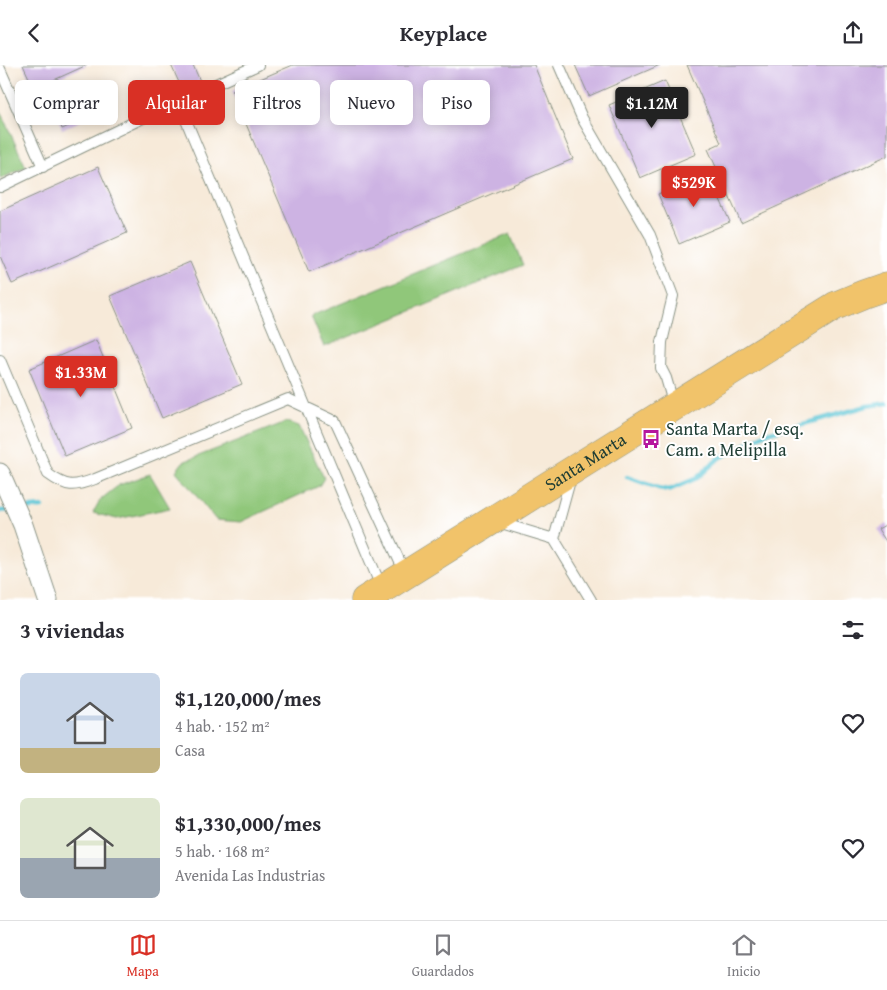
<!DOCTYPE html>
<html lang="es">
<head>
<meta charset="utf-8">
<style>
	:root { --surface:#fff; --page:#f7f7f7; --text:#2b2b33; --muted:#7c7c81; --line:#e1e1e2; --accent:#d93025 }
	body { margin:0; font-family:"Gentium Book Plus",serif; background:var(--page); color:var(--text); height:100vh; display:flex; flex-direction:column; font-size:19px; white-space:nowrap }
	* { box-sizing:border-box; margin:0 }
	p { font-size:16px; color:var(--muted) }
	.icon { flex:none; width:28px; height:28px; fill:none; stroke:currentColor; stroke-width:2; stroke-linecap:round; stroke-linejoin:round }
	.map { position:relative; height:535px; overflow:hidden }
	.sheet { display:flex; flex-direction:column; background:var(--surface); flex:1 }
	.sheet>* { flex:none }
	.banner { position:absolute; left:15px; top:15px; width:500px; height:45px; display:flex; gap:10px }
	.price { position:absolute; translate:-50% -42px; padding:0 11px; border-radius:5px; background:var(--accent); color:#fff; font-size:16px; line-height:32px; filter:drop-shadow(0 1px 2px #0008) }
	.price::after { content:''; position:absolute; left:50%; top:30px; width:15px; height:11px; margin-left:-8px; background:inherit; clip-path:polygon(0 0,100% 0,50% 100%) }
	.price.selected { background:#222; color:#fff }
	ul { padding:0; list-style:none }
	li { display:flex; align-items:center; gap:15px; height:125px; padding:0 20px }
	li span { display:grid; place-items:center; flex:none; width:140px; height:100px; border-radius:8px; color:#555 }
	li>.icon { margin-inline-start:auto }
	span .icon { width:60px; height:60px; fill:#fffc; stroke-width:1 }
	li b { font-size:21px }
	h2 { display:flex; justify-content:space-between; align-items:center; height:60px; padding:0 20px; font-size:21px }
	.chip { padding:0 18px; border-radius:8px; background:var(--surface); box-shadow:0 2px 12px #0003; font-size:18px; line-height:45px }
	.chip.selected { background:var(--accent); color:#fff }
	header { display:flex; justify-content:space-between; align-items:center; height:65px; padding:0 20px; background:var(--surface); font-size:22px; font-weight:700 }
	.tabs { display:flex; justify-content:space-around; align-items:center; height:70px; border-top:1px solid var(--line); background:var(--surface); font-size:14px; color:var(--muted) }
	.tabs a { display:grid; justify-items:center; gap:2px }
	.tabs .selected { color:var(--accent) }
	.map>svg:first-child { display:block }
	.green { fill:#90c77a; stroke:#588257 }
	.lines { fill:none; stroke-linecap:round; stroke-linejoin:round }
	.stream { stroke:#59c4d4; stroke-width:4.5 }
	.building { fill:#cdb3e3 }
	.service-casing { stroke:#8b9486; stroke-width:12 }
	.minor-casing { stroke:#8b9486; stroke-width:21 }
	.primary-casing { stroke:#8b9486; stroke-width:29 }
	.service { stroke:#fff; stroke-width:10 }
	.minor { stroke:#fff; stroke-width:19 }
	.primary { stroke:#f1c36a; stroke-width:28 }
	.labels { text-anchor:middle; stroke-width:4; stroke-linejoin:round; paint-order:stroke }
	.poi-label { font-size:18px; fill:#1f3d34; stroke:#fff; text-anchor:start }
	.street-label { font-size:18px; fill:#1f3d34; stroke:#fff }
</style>
</head>
<body>
<header><svg class="icon" aria-label="back" viewBox="0 0 24 24"><path d="M15 5l-7 7 7 7"/></svg>Keyplace<svg class="icon" aria-label="share" viewBox="0 0 24 24"><path d="M12 15V3M7 8l5-5 5 5M5 13v7h14v-7"/></svg></header>
<div class="map">
<svg width="887" height="535" viewBox="0 0 887 535">
	<rect width="100%" height="100%" fill="#fff"/>
	<filter id="ink" filterUnits="userSpaceOnUse"><feTurbulence type="fractalNoise" baseFrequency=".02" numOctaves="2"/><feDisplacementMap in="SourceGraphic" scale="10" xChannelSelector="R" yChannelSelector="G"/><feConvolveMatrix kernelMatrix="1 2 1 2 8 2 1 2 1" color-interpolation-filters="sRGB"/></filter>
	<filter id="wash" filterUnits="userSpaceOnUse"><feTurbulence type="fractalNoise" baseFrequency=".0096" numOctaves="4" result="noise"/><feDisplacementMap in="SourceGraphic" scale="20" xChannelSelector="R" yChannelSelector="G"/><feGaussianBlur stdDeviation="1.12" result="paint"/><feColorMatrix in="noise" values="0 0 0 0 0 0 0 0 0 0 0 0 0 0 0 0 0 1.4 0 .05"/><feComposite in="paint" operator="in"/></filter>
	<g filter="url(#wash)">
		<rect width="100%" height="100%" fill="#f7ead9"/>
		<!-- green -->
		<path class="green" d="M0 46 26 102 0 114Z
			M510 169 523 200 324 282 311 251Z
			M286 357 299 361 324 413 319 421 241 457 216 455 176 406 183 397Z
			M150 409 170 443 117 454 93 448 100 435 119 420Z"/>
		<g class="lines">
			<!-- stream -->
			<path class="stream" d="M627 412 658 423 669 425 697 413 718 394 766 368 807 358 867 341 887 338
				M21 444 42 442
				M0 446 11 445"/>
		</g>
		<g id="blocks">
			<!-- building -->
			<path class="building" d="M23 0H87L34 24Z
				M171 0H193L200 16 182 24Z
				M293 0H534L573 94 309 207 232 26Z
				M575 0H660L589 31Z
				M687 0H887V91L741 158 708 84 721 78Z
				M665 16 696 89 640 113 609 40Z
				M102 24 110 43 62 64 55 45Z
				M98 102 127 168 12 219 0 191V146Z
				M708 107 730 157 679 179 658 129Z
				M190 197 242 319 162 353 110 231Z
				M96 275 132 363 65 391 29 304Z
				M887 459V478L878 464Z"/>
		</g>
	</g>
	<g filter="url(#ink)">
		<use href="#blocks" fill-opacity="0" stroke="#8b9486" stroke-width="1"/>
		<g class="lines">
			<!-- service casing -->
			<g class="service-casing">
				<path id="service" d="M559 0 582 53 650 170 673 231 662 277 661 303 666 313 674 341
					M0 4 43 102
					M178 36 382 524
					M0 122 178 36 258 0
					M0 295 48 409C67 423 74 422 95 414L288 334 335 356 405 508
					M498 457 554 474 591 535
					M554 474 571 412"/>
			</g>
			<!-- minor casing -->
			<g class="minor-casing">
				<path id="minor" d="M0 408 23 460 48 535"/>
			</g>
			<!-- primary casing -->
			<g class="primary-casing">
				<g id="primary">
					<path id="s1" d="M365 535 835 241 864 229 887 221"/>
				</g>
			</g>
			<!-- service -->
			<use href="#service" class="service"/>
			<!-- minor -->
			<use href="#minor" class="minor"/>
			<!-- primary -->
			<use href="#primary" class="primary"/>
		</g>
	</g>
	<!-- icons -->
	<defs>
		<g id="bus-bare" transform="scale(1.5)"><path d="M-5-6H5V4H4V6H2V4H-2V6H-4V4H-5ZM-3.5-4V0h7V-4ZM-3.5 1.2v1.5H-2V1.2ZM2 1.2v1.5H3.5V1.2Z" fill="#b5179e" stroke="#fff" stroke-width="2.5" paint-order="stroke"/></g>
	</defs>
	<g fill-rule="evenodd">
		<use href="#bus-bare" x="651" y="374"/>
	</g>
	<g class="labels">
		<!-- poi labels -->
		<g class="poi-label">
			<text x="666" y="370">Santa Marta / esq.<tspan x="666" dy="21">Cam. a Melipilla</tspan></text>
		</g>
		<!-- street labels -->
		<g class="street-label">
			<text dy="6" stroke="none"><textPath href="#s1" startOffset="260">Santa Marta</textPath></text>
		</g>
	</g>
</svg>
<b class="price selected" style="left:652px;top:64px">$1.12M</b>
<b class="price" style="left:694px;top:143px">$529K</b>
<b class="price" style="left:81px;top:333px">$1.33M</b>
<div class="banner">
<a class="chip">Comprar</a>
<a class="chip selected">Alquilar</a>
<a class="chip">Filtros</a>
<a class="chip">Nuevo</a>
<a class="chip">Piso</a>
</div>
</div>
<section class="sheet">
<h2>3 viviendas<svg class="icon" aria-label="filters" viewBox="0 0 24 24"><path d="M4 7h16M4 17h16"/><circle cx="9" cy="7" r="2"/><circle cx="15" cy="17" r="2"/></svg></h2>
<ul>
<li><span style="background:linear-gradient(#c9d6e8 75%,#c2b280 0)"><svg class="icon" aria-label="home" viewBox="0 0 24 24"><path d="M3 11l9-7 9 7M6 9v11h12V9"/></svg></span><div><b>$1,120,000/mes</b><p>4 hab. · 152 m²</p><p>Casa</p></div><svg class="icon" aria-label="heart" viewBox="0 0 24 24"><path d="M12 20l-8-8c-3-5 5-10 8-4 3-6 11-1 8 4z"/></svg></li>
<li><span style="background:linear-gradient(#dfe7d0 60%,#9aa5b1 0)"><svg class="icon" aria-label="home" viewBox="0 0 24 24"><path d="M3 11l9-7 9 7M6 9v11h12V9"/></svg></span><div><b>$1,330,000/mes</b><p>5 hab. · 168 m²</p><p>Avenida Las Industrias</p></div><svg class="icon" aria-label="heart" viewBox="0 0 24 24"><path d="M12 20l-8-8c-3-5 5-10 8-4 3-6 11-1 8 4z"/></svg></li>
</ul>
</section>
<nav class="tabs">
<a class="selected"><svg class="icon" aria-label="map" viewBox="0 0 24 24"><path d="M3 6l6-2 6 2 6-2v14l-6 2-6-2-6 2zM9 4v14M15 6v14"/></svg>Mapa</a>
<a><svg class="icon" aria-label="saved" viewBox="0 0 24 24"><path d="M7 4h10v16l-5-4-5 4z"/></svg>Guardados</a>
<a><svg class="icon" aria-label="home" viewBox="0 0 24 24"><path d="M3 11l9-7 9 7M6 9v11h12V9"/></svg>Inicio</a>
</nav>
</body>
</html>
